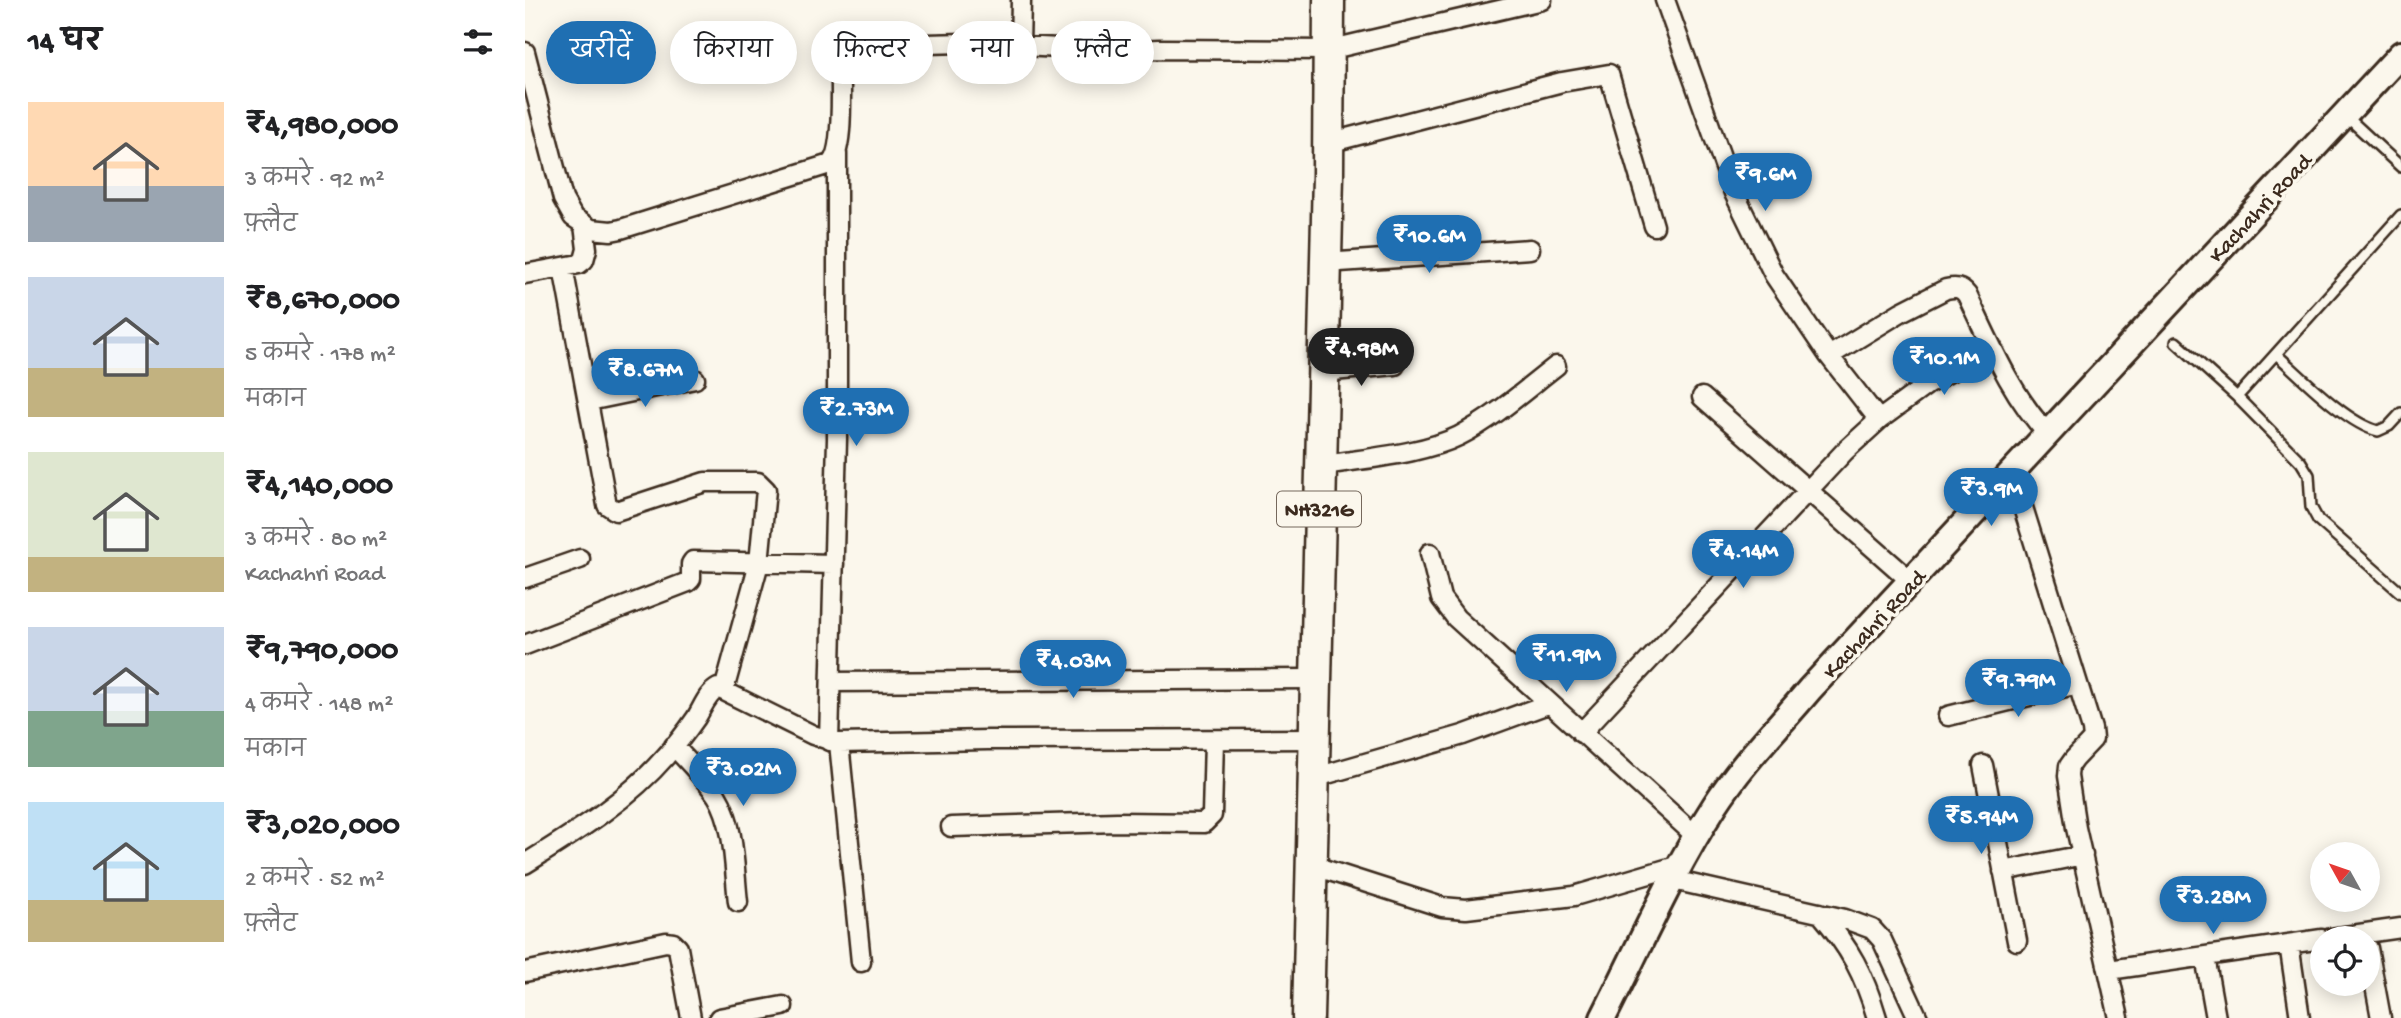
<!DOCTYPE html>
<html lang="hi">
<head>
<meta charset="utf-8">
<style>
	:root { --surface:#fff; --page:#f6f6f6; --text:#202124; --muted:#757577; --accent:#1f6fb2 }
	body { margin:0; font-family:"Gochi Hand","Playpen Sans Deva",sans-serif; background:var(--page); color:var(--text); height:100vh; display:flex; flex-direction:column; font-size:26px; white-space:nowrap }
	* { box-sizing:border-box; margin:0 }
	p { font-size:23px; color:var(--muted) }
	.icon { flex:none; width:38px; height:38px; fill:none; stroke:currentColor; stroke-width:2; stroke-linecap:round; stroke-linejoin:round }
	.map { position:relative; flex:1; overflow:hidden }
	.drawer { display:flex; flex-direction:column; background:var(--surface); width:525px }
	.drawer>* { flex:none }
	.top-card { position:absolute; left:21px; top:21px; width:665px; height:63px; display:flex; gap:14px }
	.needle { width:46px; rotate:310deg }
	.buttons { position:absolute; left:1785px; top:842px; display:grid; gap:14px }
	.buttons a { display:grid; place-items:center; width:70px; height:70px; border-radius:50%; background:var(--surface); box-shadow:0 4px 18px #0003; font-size:35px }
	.price { position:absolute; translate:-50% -60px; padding:0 16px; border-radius:24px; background:var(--accent); color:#fff; font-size:23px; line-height:46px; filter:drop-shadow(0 2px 4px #0008) }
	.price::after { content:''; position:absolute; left:50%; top:42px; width:21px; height:16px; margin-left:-10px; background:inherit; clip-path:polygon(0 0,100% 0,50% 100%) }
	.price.current { background:#222; color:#fff }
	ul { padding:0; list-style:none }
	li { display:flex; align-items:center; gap:21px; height:175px; padding:0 28px }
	li span { display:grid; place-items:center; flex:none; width:196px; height:140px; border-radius:0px; color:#555 }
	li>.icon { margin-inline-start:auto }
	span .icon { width:84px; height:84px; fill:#fffc; stroke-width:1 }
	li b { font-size:30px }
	h2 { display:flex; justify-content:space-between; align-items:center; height:84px; padding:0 28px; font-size:30px }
	.pill { padding:0 24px; border-radius:32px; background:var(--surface); box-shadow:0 4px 18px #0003; font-size:24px; line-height:63px }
	.pill.current { background:var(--accent); color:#fff }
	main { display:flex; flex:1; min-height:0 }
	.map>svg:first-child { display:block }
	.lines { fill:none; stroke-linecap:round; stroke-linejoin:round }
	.service-casing { stroke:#3b2a1e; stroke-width:14 }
	.minor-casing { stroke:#3b2a1e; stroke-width:23 }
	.secondary-casing { stroke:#3b2a1e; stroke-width:30 }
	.trunk-casing { stroke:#3b2a1e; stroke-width:35 }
	.service { stroke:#fbf7ec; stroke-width:9 }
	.minor { stroke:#fbf7ec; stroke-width:18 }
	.secondary { stroke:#fbf7ec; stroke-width:24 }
	.trunk { stroke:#fbf7ec; stroke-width:30 }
	.labels { text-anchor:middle; stroke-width:7; stroke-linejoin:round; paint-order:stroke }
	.shield { fill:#fbf7ec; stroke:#75685c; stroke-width:2 }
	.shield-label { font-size:21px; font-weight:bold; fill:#3b2a1e }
	.street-label { font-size:23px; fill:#3b2a1e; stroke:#fbf7ec }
</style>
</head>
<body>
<main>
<section class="drawer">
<h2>14 घर<svg class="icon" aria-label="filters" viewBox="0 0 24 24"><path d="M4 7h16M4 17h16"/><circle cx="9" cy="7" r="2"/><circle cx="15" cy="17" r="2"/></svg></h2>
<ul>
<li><span style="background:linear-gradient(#ffd9b3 60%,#9aa5b1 0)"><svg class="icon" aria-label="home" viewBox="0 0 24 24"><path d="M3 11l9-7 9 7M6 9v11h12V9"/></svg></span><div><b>₹4,980,000</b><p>3 कमरे · 92 m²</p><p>फ़्लैट</p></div></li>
<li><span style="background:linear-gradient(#c9d6e8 65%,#c2b280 0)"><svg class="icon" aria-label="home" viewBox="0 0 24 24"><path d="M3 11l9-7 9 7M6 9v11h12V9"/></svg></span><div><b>₹8,670,000</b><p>5 कमरे · 178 m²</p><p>मकान</p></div></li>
<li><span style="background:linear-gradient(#dfe7d0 75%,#c2b280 0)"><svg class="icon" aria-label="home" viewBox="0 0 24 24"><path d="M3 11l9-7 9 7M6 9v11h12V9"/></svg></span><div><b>₹4,140,000</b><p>3 कमरे · 80 m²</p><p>Kachahri Road</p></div></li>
<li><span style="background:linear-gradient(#c9d6e8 60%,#7fa58c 0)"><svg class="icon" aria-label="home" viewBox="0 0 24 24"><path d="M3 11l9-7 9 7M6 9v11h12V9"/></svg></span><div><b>₹9,790,000</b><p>4 कमरे · 148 m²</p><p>मकान</p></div></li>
<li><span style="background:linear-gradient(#bfe0f5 70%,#c2b280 0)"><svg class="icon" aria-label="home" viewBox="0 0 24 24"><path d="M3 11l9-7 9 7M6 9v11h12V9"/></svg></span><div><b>₹3,020,000</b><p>2 कमरे · 52 m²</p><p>फ़्लैट</p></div></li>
</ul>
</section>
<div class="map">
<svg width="1876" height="1018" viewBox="0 0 1876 1018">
	<rect width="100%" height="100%" fill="#fbf7ec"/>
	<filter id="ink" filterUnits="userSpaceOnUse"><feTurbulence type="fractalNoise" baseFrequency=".0143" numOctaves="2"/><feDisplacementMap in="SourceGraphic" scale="14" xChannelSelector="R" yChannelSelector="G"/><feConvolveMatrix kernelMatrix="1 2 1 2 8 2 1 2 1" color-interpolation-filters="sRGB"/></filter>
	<g filter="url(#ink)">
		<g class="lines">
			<!-- service casing -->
			<g class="service-casing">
				<path id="service" d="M1821 116 1876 167
					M1651 342 1712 397 1776 462 1784 475 1786 507 1793 520 1876 593
					M1751 354C1777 377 1821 423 1853 431L1864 426 1876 413
					M1712 397 1876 215"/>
			</g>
			<!-- minor casing -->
			<g class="minor-casing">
				<path id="minor" d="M1140 0 1209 193 1249 275 1304 356 1354 420
					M495 47 496 0
					M0 52 38 199 48 217 66 229 86 231 96 229 305 164C320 151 315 85 316 64L318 56 327 46 439 43 590 51 634 49 803 50 1017 0
					M803 143 1037 82 1084 74 1129 226
					M800 263 1005 249
					M38 267 82 505 91 511 180 482H233L241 490 234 563 199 690
					M0 274 54 264 59 260 62 249 59 225
					M1304 356 1376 312 1421 289C1430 287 1436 287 1442 295 1465 343 1486 395 1523 434
					M798 372 870 365
					M1177 397 1386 581
					M64 401 170 379
					M795 466C838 458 895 455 934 436 969 418 1000 390 1031 366
					M1487 472 1567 729 1568 739 1549 759 1544 766 1543 776 1551 828 1594 1018
					M905 553 916 598 931 618 1171 836
					M0 578 55 559
					M0 645 163 582 166 579V564L168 561 309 564
					M306 682 790 679
					M1423 716 1553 684
					M1056 733 1320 451 1354 420 1403 384 1467 349
					M304 741 312 439V154
					M314 743 336 962
					M149 746C163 762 180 778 192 796 210 825 209 868 213 902
					M1458 765 1492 941
					M788 778 938 735 1023 704
					M426 827 592 822 679 823 687 815 689 740
					M0 864C51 832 102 801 141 756 152 744 162 731 171 718 178 707 182 694 193 688L288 735 314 743 463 740 789 739
					M786 865 917 907 941 909 1049 896 1155 865
					M1478 871 1558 855
					M1148 880 1320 919 1347 929 1357 940 1393 1018
					M1295 913C1325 948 1339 974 1352 1018
					M1806 938 1876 928
					M1764 944 1775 1018
					M1843 948 1856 1018
					M1680 957 1691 1018
					M1584 970 1797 939
					M0 972 141 942 148 943 153 948 166 1018
					M194 1018 258 1006"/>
			</g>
			<!-- secondary casing -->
			<g class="secondary-casing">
				<path id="secondary" d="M1078 1018C1114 947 1147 872 1190 805 1217 763 1253 727 1285 689L1876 54"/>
			</g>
			<!-- trunk casing -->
			<g class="trunk-casing">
				<path id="trunk" d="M783 1018 803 175 804 0"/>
			</g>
			<!-- service -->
			<use href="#service" class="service"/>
			<!-- minor -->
			<use href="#minor" class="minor"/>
			<!-- secondary -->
			<use href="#secondary" class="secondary"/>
			<!-- trunk -->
			<use href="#trunk" class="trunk"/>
		</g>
	</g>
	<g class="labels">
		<!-- shield labels -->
		<rect class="shield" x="752" y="491.5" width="84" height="35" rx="5"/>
		<g class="shield-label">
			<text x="794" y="516">NH321G</text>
		</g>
		<!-- street labels -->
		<g class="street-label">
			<text transform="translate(1734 207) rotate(-47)" y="8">Kachahri Road</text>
			<text transform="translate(1348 623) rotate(-47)" y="8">Kachahri Road</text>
		</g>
	</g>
</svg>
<div class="buttons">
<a><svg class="needle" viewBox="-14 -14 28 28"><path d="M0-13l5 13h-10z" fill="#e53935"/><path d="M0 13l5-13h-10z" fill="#757577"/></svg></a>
<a><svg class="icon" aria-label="locate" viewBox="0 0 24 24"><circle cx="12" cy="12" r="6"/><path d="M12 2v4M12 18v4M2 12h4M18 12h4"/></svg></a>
</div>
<b class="price" style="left:1240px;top:213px">₹9.6M</b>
<b class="price" style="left:904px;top:275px">₹10.6M</b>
<b class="price current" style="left:836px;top:388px">₹4.98M</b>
<b class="price" style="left:1419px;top:397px">₹10.1M</b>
<b class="price" style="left:120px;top:409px">₹8.67M</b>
<b class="price" style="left:331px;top:448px">₹2.73M</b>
<b class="price" style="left:1466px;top:528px">₹3.9M</b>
<b class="price" style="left:1218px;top:590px">₹4.14M</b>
<b class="price" style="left:1041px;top:694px">₹11.9M</b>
<b class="price" style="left:548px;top:700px">₹4.03M</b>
<b class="price" style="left:1493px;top:719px">₹9.79M</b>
<b class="price" style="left:218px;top:808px">₹3.02M</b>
<b class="price" style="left:1456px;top:856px">₹5.94M</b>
<b class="price" style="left:1688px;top:936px">₹3.28M</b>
<div class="top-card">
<a class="pill current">खरीदें</a>
<a class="pill">किराया</a>
<a class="pill">फ़िल्टर</a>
<a class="pill">नया</a>
<a class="pill">फ़्लैट</a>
</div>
</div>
</main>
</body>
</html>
